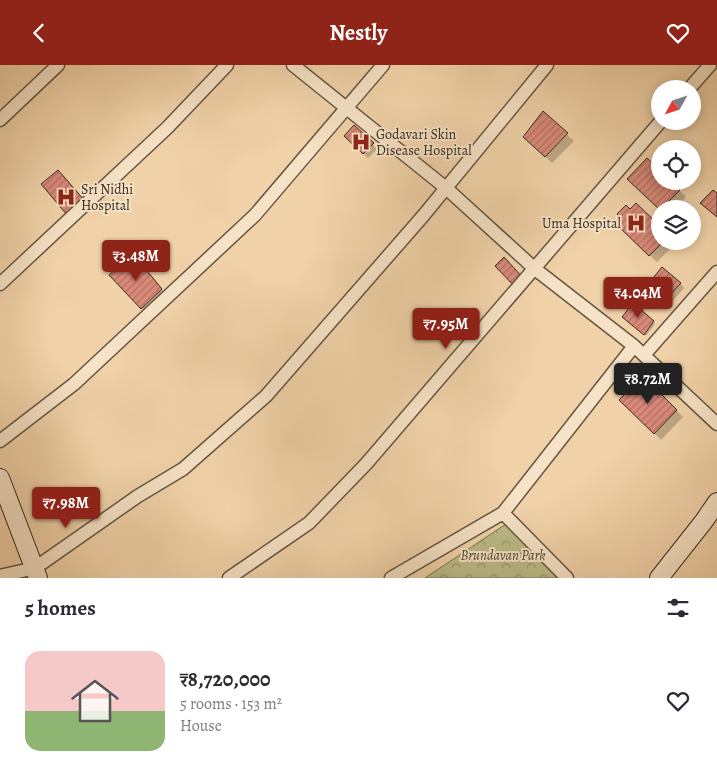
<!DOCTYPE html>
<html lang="en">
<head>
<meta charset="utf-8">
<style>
	:root { --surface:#fff; --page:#f2f2f3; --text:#2b2b33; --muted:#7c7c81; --line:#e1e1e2; --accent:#8f2418 }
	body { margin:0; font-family:Alegreya,serif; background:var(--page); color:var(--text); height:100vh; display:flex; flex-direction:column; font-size:19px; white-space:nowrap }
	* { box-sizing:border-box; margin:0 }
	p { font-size:16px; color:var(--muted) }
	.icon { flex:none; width:28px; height:28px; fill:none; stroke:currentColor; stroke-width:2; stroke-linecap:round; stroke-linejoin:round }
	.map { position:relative; height:513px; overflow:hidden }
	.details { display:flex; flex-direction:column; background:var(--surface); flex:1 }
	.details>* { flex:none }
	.needle { width:32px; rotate:230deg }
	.buttons { position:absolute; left:651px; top:15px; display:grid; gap:10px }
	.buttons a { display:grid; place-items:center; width:50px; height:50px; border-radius:50%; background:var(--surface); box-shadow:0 2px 12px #0003; font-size:25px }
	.price { position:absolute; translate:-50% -42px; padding:0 11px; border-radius:5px; background:var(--accent); color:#fff; font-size:16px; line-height:32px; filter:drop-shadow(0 1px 2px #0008) }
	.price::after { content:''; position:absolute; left:50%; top:30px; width:15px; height:11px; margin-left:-8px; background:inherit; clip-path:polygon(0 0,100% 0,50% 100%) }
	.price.active { background:#222; color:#fff }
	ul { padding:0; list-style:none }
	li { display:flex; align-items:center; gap:15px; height:125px; padding:0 25px }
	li+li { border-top:1px solid var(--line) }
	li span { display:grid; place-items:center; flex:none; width:140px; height:100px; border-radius:15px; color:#555 }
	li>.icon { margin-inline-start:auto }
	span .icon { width:60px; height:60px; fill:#fffc; stroke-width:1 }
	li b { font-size:21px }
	h2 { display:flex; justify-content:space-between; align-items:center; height:60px; padding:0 25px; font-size:21px }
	header { display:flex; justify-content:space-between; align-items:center; height:65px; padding:0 25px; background:var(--accent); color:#fff; font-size:22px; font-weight:600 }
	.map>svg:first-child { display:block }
	.forest { fill:url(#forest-crowns); stroke:#787454 }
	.shadow { fill:#0003 }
	.building { fill:url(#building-hatch); stroke:#352c22 }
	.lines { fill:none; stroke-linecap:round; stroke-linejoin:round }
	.street-casing { stroke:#645644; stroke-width:15 }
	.secondary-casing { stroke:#352c22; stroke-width:20 }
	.street { stroke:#f6e2c6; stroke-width:12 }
	.secondary { stroke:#f6e2c6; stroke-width:18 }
	.labels { text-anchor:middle; stroke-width:4; stroke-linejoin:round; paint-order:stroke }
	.poi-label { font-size:14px; fill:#352c22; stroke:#f6e2c6; text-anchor:start }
	.park-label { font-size:14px; font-style:italic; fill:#504936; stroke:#f6e2c6 }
</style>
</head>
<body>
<header><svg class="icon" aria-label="back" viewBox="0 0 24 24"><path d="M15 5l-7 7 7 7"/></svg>Nestly<svg class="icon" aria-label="heart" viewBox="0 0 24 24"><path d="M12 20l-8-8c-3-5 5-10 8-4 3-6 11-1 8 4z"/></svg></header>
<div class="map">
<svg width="717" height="513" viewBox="0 0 717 513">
	<defs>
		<pattern id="forest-crowns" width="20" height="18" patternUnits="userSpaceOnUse" patternTransform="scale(1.25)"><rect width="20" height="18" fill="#bbbb87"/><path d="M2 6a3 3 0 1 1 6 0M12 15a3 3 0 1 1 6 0" fill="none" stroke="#99986e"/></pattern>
		<pattern id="building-hatch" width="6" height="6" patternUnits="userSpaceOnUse" patternTransform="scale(1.25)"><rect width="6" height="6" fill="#da8979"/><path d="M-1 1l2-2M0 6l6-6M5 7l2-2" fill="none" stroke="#b27063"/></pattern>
	</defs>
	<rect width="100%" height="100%" fill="#f1d2a8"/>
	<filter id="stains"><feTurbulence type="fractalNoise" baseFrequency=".004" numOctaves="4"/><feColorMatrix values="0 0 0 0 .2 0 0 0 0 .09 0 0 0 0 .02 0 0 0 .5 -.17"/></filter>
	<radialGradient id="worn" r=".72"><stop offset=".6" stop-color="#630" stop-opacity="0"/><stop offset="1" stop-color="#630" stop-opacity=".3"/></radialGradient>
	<!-- forest -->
	<path class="forest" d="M506 459 558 513H425Z"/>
	<!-- shadow -->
	<path class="shadow" d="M543 48 574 76 552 98 525 72Z
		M355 62 377 84 368 93 346 71Z
		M660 107V116H670L686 132 675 144H660L629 114Z
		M623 153 660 163V176H674L676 178 657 197 618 159Z
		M140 198 168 232 148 250 142 243Z
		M680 218 684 223 672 237 655 223Z
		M633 240 655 259 646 271 624 252Z
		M643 312 683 352 661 375 621 335Z"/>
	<!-- building -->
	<path class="building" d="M543 46 568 68 545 92 523 72Z
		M354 60 374 78 363 89 344 71Z
		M647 93 660 105V116H671L680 125 660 145 627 114Z
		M58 105 85 136 68 151 41 119Z
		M713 125 717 128V152L700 138Z
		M636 138 660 161V176H664L649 191 616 159 621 153 617 149 626 140 630 144Z
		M133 189 162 224 141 244 109 210Z
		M504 192 525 215 516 223 495 201Z
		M662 202 681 218 667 233 649 218Z
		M633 238 654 256 644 270 622 252Z
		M643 311 677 345 654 369 619 335Z"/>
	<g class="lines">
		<!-- street casing -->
		<g class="street-casing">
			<path id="street" d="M293 0 446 123 535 204 634 281 717 359
				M689 24 710 0
				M0 55 58 0
				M0 219 167 63 227 0
				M644 290 717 207
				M0 376 74 319 255 150 383 0
				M503 448 567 513
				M0 511 35 503 138 431 183 404 266 331 423 151 547 0
				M229 513 309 458 366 399 661 56
				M391 513 503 448 634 281"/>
		</g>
		<!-- secondary casing -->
		<g class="secondary-casing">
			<path id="secondary" d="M0 413 38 513
				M659 513 704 456 717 437"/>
		</g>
		<!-- street -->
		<use href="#street" class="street"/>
		<!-- secondary -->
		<use href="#secondary" class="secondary"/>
	</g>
	<!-- icons -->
	<defs>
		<g id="hospital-bare" transform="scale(1.5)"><path d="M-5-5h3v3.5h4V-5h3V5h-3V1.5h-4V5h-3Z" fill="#8f2418" stroke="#f6e2c6" stroke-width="2.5" paint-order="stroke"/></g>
	</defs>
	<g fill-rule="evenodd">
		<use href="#hospital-bare" x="361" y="77"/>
		<use href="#hospital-bare" x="66" y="132"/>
		<use href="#hospital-bare" x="636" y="158"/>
	</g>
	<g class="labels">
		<!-- poi labels -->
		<g class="poi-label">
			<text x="376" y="74">Godavari Skin<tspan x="376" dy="16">Disease Hospital</tspan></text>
			<text x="81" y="129">Sri Nidhi<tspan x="81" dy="16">Hospital</tspan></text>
			<text x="621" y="163" text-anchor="end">Uma Hospital</text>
		</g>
		<!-- park labels -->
		<g class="park-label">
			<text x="503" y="495">Brundavan Park</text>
		</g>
	</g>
	<rect width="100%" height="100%" filter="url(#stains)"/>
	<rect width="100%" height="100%" fill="url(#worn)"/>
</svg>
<div class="buttons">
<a><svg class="needle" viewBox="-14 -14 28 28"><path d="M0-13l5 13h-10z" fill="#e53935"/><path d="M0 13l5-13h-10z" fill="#7c7c81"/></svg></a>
<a><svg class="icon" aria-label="locate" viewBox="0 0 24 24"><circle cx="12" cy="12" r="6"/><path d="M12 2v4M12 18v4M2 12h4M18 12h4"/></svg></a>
<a><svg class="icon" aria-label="layers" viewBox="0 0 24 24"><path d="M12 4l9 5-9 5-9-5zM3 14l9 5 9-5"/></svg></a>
</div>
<b class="price" style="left:136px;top:217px">₹3.48M</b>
<b class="price" style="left:638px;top:254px">₹4.04M</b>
<b class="price" style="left:446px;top:285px">₹7.95M</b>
<b class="price active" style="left:648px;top:340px">₹8.72M</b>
<b class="price" style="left:66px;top:464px">₹7.98M</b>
</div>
<section class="details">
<h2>5 homes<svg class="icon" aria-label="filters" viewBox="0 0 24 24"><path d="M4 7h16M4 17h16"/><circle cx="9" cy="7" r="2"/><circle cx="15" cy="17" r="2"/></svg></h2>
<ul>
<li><span style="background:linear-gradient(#f6c9c9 60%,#8fb573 0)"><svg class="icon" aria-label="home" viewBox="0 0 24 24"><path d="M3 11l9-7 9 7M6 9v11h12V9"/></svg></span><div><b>₹8,720,000</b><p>5 rooms · 153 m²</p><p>House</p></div><svg class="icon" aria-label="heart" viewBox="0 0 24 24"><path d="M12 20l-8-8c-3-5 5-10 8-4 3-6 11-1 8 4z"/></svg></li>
</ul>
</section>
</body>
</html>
